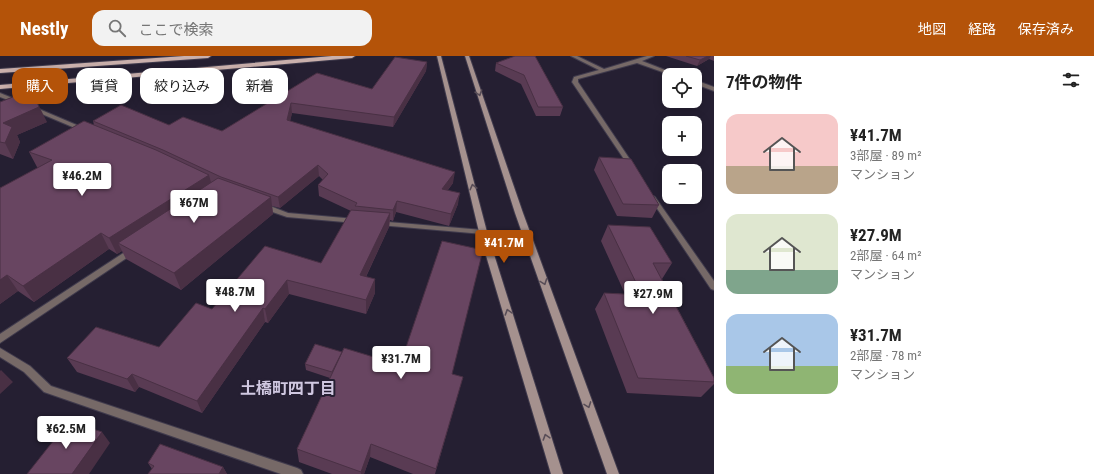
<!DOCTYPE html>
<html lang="ja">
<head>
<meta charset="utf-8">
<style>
	:root { --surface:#fff; --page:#f2f2f2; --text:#222; --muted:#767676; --accent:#b45309 }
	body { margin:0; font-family:"Roboto Condensed","Noto Sans JP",sans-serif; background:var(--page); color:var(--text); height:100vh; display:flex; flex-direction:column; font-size:15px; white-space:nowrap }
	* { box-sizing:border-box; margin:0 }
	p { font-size:13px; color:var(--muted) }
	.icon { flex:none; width:22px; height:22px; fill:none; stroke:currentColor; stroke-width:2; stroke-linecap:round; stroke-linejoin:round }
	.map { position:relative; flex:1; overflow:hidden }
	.side { display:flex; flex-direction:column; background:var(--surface); width:380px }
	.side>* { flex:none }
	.banner { position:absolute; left:12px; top:12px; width:380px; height:36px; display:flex; gap:8px }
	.fabs { position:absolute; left:662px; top:12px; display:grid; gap:8px }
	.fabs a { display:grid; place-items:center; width:40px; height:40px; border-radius:8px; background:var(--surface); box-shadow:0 2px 10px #0003; font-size:20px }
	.price { position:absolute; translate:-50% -34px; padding:0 9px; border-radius:4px; background:#fff; color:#222; font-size:13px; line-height:26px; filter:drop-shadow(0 1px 2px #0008) }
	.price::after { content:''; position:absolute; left:50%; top:24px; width:12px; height:9px; margin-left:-6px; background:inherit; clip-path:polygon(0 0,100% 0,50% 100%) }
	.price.selected { background:var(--accent); color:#fff }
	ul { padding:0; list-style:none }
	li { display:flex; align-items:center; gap:12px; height:100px; padding:0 12px }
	li span { display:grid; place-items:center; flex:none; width:112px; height:80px; border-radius:12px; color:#555 }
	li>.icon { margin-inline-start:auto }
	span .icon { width:48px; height:48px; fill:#fffc; stroke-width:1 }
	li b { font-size:17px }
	h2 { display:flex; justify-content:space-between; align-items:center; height:48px; padding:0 12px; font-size:17px }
	.chip { padding:0 14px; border-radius:12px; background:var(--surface); box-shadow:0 2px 10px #0003; font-size:14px; line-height:36px }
	.chip.selected { background:var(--accent); color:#fff }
	header { display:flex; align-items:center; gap:24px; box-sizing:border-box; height:56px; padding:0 20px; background:var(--accent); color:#fff }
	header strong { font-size:19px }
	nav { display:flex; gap:22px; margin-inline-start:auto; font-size:14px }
	.search { width:280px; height:36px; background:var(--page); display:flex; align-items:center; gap:10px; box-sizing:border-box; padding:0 14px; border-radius:12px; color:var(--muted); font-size:15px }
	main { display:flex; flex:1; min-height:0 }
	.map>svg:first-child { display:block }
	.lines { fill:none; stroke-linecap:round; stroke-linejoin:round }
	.street-casing { stroke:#403b4d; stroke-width:2 }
	.secondary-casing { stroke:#403b4d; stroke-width:2 }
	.primary-casing { stroke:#403b4d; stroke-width:2 }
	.street { fill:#766967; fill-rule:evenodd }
	.secondary { fill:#a5918e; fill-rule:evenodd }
	.primary { fill:#cab0ac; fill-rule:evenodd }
	.wall { fill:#593b53 }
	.shaded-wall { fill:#493044 }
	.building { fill:#684561; stroke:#493044 }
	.oneway { stroke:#584d57 }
	.labels { text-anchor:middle; stroke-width:4; stroke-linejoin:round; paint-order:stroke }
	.near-neighbourhood-label { font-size:16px; font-weight:bold; fill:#d0c8e1; stroke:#251f32 }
</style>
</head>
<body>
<header>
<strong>Nestly</strong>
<div class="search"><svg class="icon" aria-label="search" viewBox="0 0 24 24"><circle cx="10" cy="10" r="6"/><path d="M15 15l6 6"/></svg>ここで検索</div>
<nav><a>地図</a><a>経路</a><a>保存済み</a></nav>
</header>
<main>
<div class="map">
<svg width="714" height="418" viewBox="0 0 714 418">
	<rect width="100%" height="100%" fill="#251f32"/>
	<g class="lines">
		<!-- street casing -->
		<g class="street-casing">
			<path id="street" d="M571 0H577L604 13 647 0H654L642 5 678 19H671L637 7 578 23V26L635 111 634 112H630L572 26 574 21 599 14Z
				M695 24 714 31V35L695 28Z
				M0 37 20 45 21 46 16 47 0 41Z
				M32 50 86 73 87 74 82 75 30 53 29 52Z
				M653 140 655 141 714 225V234L711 233 650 142Z
				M261 148H265L288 157 356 163 360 165 356 167 287 161 261 152 259 150Z
				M376 165 483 174 487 176 483 178 379 169H376L375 167Z
				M134 190 137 191 138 193 137 195 0 287V278Z
				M0 292 30 310 51 330 297 412 301 414 303 418H281L44 336 24 316 0 301Z"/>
		</g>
		<!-- secondary casing -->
		<g class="secondary-casing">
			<path id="secondary" d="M437 0H441L487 176 563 418H551L479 176Z
				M465 0H469L523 157 619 418H607L515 157Z"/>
		</g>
		<!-- primary casing -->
		<g class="primary-casing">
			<path id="primary" d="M184 0H211L208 2 0 17V13Z
				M332 0H355L352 2 0 33V29Z"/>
		</g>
		<!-- street -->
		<use href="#street" class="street"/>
		<!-- secondary -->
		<use href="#secondary" class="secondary"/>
		<!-- primary -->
		<use href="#primary" class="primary"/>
	</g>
	<!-- wall -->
	<path class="wall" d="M513 0H535L563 51 560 60H536L521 28 495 15 496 7 513 1Z
		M666 0H714V5L709 3 697 10Z
		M427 6 426 15 393 71 292 57 290 65 453 127 448 134 458 148 449 170 396 156 393 165 390 164 389 171 366 221 375 223V237L366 258 289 238 268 267 265 266 202 357 139 331 135 336 77 316 67 302 159 291 212 253 321 207 351 155 319 140 318 129 323 124 319 120 280 152 272 150 273 158 181 234 126 203 122 195 117 198 109 193 34 246 18 235 0 248V132L38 112 37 111 29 96 94 69 93 65 169 69 222 75 317 17 372 33Z
		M0 46 47 66 17 79 20 86 13 103 0 98Z
		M599 101 659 149 652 162 617 160 594 114Z
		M608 169 672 207 662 223 714 322V328L701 341 627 337 595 253 604 237 625 238 601 185Z
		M342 296 400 309 452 318 463 321 435 418H413L370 401 364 418H332L299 406 297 393 330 322 306 314 305 308Z
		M148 407 223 411 227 418H148L152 413Z"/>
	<!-- shaded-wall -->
	<path class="shaded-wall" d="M708 0H711L709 3 697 10 700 4Z
		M427 6 426 15 393 71 394 61Z
		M37 46 47 66 17 79 20 86 13 103 5 87 3 67Z
		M291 47 292 57 288 74 287 64Z
		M318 109 319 120 280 152 278 141Z
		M455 116 453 127 440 144 442 133Z
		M209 119 213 134 118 187 122 195 117 198 109 182Z
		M460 137 458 148 449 170 451 158Z
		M271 141 273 158 181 234 174 217Z
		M397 145 396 156 393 165V154Z
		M390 157 389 171 360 233V219Z
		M101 177 109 193 34 246 23 230Z
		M7 219 18 235 0 248V224Z
		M375 223V237L366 258V244Z
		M287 224 289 238 268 267 265 253Z
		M263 252 265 266 202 357 197 345Z
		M1 314 13 326 0 338V315Z
		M132 318 139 331 135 336 127 323Z
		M102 376 110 387 89 418H72Z
		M371 388 370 401 364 418H361V416Z
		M223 411 227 418H219Z"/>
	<!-- building -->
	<path class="building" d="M515 0H535L563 51H538L524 19 496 7Z
		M686 0H708L700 4Z
		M395 1 427 6 394 61 291 47 287 64 455 116 442 133 460 137 451 158 397 145 393 154 355 150 357 147 318 129 328 118 318 109 278 141 221 121 163 94 93 65 121 49 169 69 183 61 222 75 317 17 372 33Z
		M18 39 37 46 39 51 3 67 12 71 5 87 0 86V46Z
		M84 65 156 94 209 119 109 182 101 177 23 230 7 219 0 224V132L52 104 29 96Z
		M599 101 631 103 659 149 623 148Z
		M218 122 271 141 174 217 118 187Z
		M351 154 390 157 360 219 375 223 366 244 287 224 265 253 263 252 197 345 132 318 127 323 67 302 96 271 159 291 196 247 212 253 265 190 321 207Z
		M608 169 650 171 672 207H653L714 322V326L638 322 604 237 642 239Z
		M442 185 483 194 452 318 463 321 436 413 371 388 361 416 297 393 344 292 400 309Z
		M315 288 342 296 332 316 305 308Z
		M69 365 102 376 72 418H27Z
		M160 388 223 411 219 418H148L154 410 148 407Z"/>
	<!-- one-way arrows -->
	<defs><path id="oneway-chevron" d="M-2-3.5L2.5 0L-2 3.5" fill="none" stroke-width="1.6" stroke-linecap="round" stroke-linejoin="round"/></defs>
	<g class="oneway">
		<use href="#oneway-chevron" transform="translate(479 37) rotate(72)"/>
		<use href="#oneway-chevron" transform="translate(473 131) rotate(-104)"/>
		<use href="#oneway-chevron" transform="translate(544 226) rotate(70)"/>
		<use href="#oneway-chevron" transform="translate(508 256) rotate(-107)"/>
		<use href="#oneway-chevron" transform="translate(588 349) rotate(70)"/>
		<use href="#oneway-chevron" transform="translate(546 381) rotate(-107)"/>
	</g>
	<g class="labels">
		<!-- near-neighbourhood labels -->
		<g class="near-neighbourhood-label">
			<text x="288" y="338">土橋町四丁目</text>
		</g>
	</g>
</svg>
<div class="fabs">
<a><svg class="icon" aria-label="locate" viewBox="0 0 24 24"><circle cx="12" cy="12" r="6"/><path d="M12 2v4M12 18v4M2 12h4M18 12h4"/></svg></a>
<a>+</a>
<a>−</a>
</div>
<b class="price" style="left:82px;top:141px">¥46.2M</b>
<b class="price" style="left:194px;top:168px">¥67M</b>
<b class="price selected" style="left:504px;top:208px">¥41.7M</b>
<b class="price" style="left:235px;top:257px">¥48.7M</b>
<b class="price" style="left:653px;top:259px">¥27.9M</b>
<b class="price" style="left:401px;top:324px">¥31.7M</b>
<b class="price" style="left:66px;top:394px">¥62.5M</b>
<div class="banner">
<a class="chip selected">購入</a>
<a class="chip">賃貸</a>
<a class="chip">絞り込み</a>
<a class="chip">新着</a>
</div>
</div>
<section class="side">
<h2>7件の物件<svg class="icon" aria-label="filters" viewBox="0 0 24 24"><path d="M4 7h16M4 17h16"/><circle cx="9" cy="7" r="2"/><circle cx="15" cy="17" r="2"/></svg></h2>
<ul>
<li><span style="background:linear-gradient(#f6c9c9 65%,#b9a48a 0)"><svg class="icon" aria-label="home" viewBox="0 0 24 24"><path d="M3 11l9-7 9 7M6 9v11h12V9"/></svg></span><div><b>¥41.7M</b><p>3部屋 · 89 m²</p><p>マンション</p></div></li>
<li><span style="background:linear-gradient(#dfe7d0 70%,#7fa58c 0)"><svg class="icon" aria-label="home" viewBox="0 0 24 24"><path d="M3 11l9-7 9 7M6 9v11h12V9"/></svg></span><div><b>¥27.9M</b><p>2部屋 · 64 m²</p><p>マンション</p></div></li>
<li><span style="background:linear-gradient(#a9c7e8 65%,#8fb573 0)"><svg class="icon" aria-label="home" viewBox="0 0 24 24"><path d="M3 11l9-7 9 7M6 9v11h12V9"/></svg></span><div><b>¥31.7M</b><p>2部屋 · 78 m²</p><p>マンション</p></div></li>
</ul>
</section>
</main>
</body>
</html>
